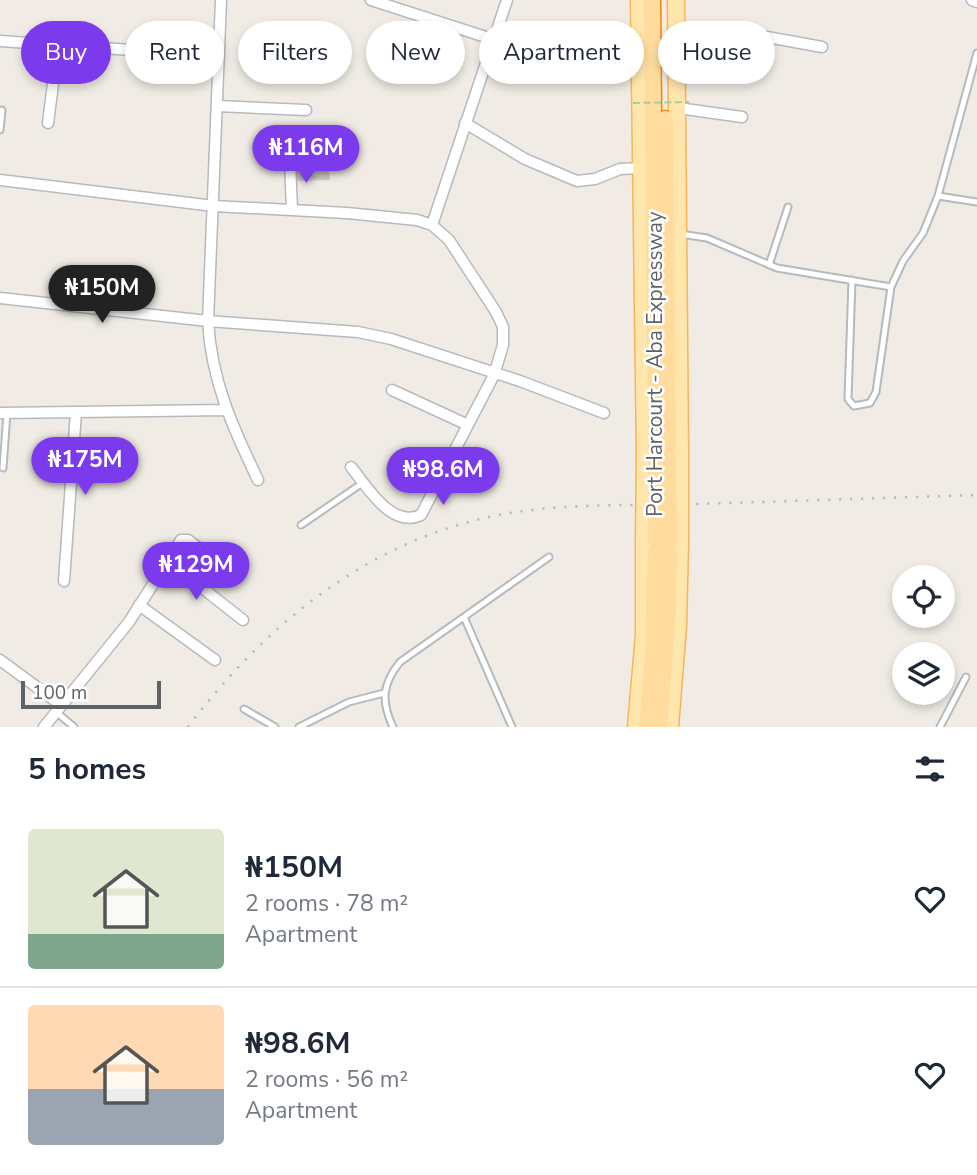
<!DOCTYPE html>
<html lang="en">
<head>
<meta charset="utf-8">
<style>
	:root { --surface:#fff; --page:#f2f2f3; --text:#1f2937; --muted:#747a83; --line:#e0e1e3; --accent:#7c3aed }
	body { margin:0; font-family:"Nunito Sans",sans-serif; background:var(--page); color:var(--text); height:100vh; display:flex; flex-direction:column; font-size:26px; white-space:nowrap }
	* { box-sizing:border-box; margin:0 }
	p { font-size:23px; color:var(--muted) }
	.icon { flex:none; width:38px; height:38px; fill:none; stroke:currentColor; stroke-width:2; stroke-linecap:round; stroke-linejoin:round }
	.map { position:relative; height:727px; overflow:hidden }
	.drawer { display:flex; flex-direction:column; background:var(--surface); flex:1 }
	.drawer>* { flex:none }
	.guide { position:absolute; left:21px; top:21px; width:936px; height:63px; display:flex; gap:14px }
	.controls { position:absolute; left:892px; top:565px; display:grid; gap:14px }
	.controls a { display:grid; place-items:center; width:63px; height:63px; border-radius:50%; background:var(--surface); box-shadow:0 4px 10px #0003; font-size:35px }
	.scale { position:absolute; left:21px; bottom:18px; width:140px; box-sizing:border-box; padding-left:7px; border:4px solid #5d6367; border-top:0; font-size:19px; line-height:24px; white-space:nowrap; color:#5d6367; -webkit-text-stroke:5px #fff; paint-order:stroke }
	.price { position:absolute; translate:-50% -60px; padding:0 16px; border-radius:24px; background:var(--accent); color:#fff; font-size:23px; line-height:46px; filter:drop-shadow(0 2px 4px #0008) }
	.price::after { content:''; position:absolute; left:50%; top:42px; width:21px; height:16px; margin-left:-10px; background:inherit; clip-path:polygon(0 0,100% 0,50% 100%) }
	.price.on { background:#222; color:#fff }
	ul { padding:0; list-style:none }
	li { display:flex; align-items:center; gap:21px; height:175px; padding:0 28px }
	li+li { border-top:2px solid var(--line) }
	li span { display:grid; place-items:center; flex:none; width:196px; height:140px; border-radius:7px; color:#555 }
	li>.icon { margin-inline-start:auto }
	span .icon { width:84px; height:84px; fill:#fffc; stroke-width:1 }
	li b { font-size:30px }
	h2 { display:flex; justify-content:space-between; align-items:center; height:84px; padding:0 28px; font-size:30px }
	.tag { padding:0 24px; border-radius:32px; background:var(--surface); box-shadow:0 4px 10px #0003; font-size:24px; line-height:63px }
	.tag.on { background:var(--accent); color:#fff }
	.map>svg:first-child { display:block }
	.building { fill:#cbc7c2; stroke:#d5cdc3; stroke-width:2 }
	.lines { fill:none; stroke-linecap:round; stroke-linejoin:round }
	.service-casing { stroke:#b6b9bd; stroke-width:9 }
	.minor-casing { stroke:#b6b9bd; stroke-width:13 }
	.primary-casing { stroke:#fab455; stroke-width:19 }
	.trunk-casing { stroke:#f68600; stroke-width:19 }
	.service { stroke:#fff; stroke-width:5 }
	.minor { stroke:#fff; stroke-width:10 }
	.primary { stroke:#ffe6ac; stroke-width:16 }
	.trunk { stroke:#ffdc9d; stroke-width:16 }
	.rail { stroke:#b4b5b6; stroke-width:2.5; stroke-dasharray:2 9; stroke-linecap:butt }
	.primary-bridge-casing { stroke:#fab455; stroke-width:19; stroke-linecap:butt }
	.trunk-bridge-casing { stroke:#f68600; stroke-width:19; stroke-linecap:butt }
	.path-bridge { stroke:#9cd0a3; stroke-width:2; stroke-dasharray:7 3.5; stroke-linecap:butt }
	.primary-bridge { stroke:#ffe6ac; stroke-width:16 }
	.trunk-bridge { stroke:#ffdc9d; stroke-width:16 }
	.labels { text-anchor:middle; stroke-width:5; stroke-linejoin:round; paint-order:stroke }
	.street-label { font-size:21px; fill:#5d6367; stroke:#fff }
</style>
</head>
<body>
<div class="map">
<svg width="977" height="727" viewBox="0 0 977 727">
	<rect width="100%" height="100%" fill="#f0ece5"/>
	<!-- building -->
	<path class="building" d="M328 158 329 179 298 180 297 159Z"/>
	<g class="lines">
		<!-- service casing -->
		<g class="service-casing">
			<path id="service" d="M0 130 2 110
				M938 196 977 202
				M680 234 707 238 777 268 891 287
				M769 265 788 207
				M852 280 848 399 854 406 870 403 876 392 891 287 903 261 923 233 938 196 977 53
				M3 468 7 413
				M301 525 364 482
				M464 617 512 727
				M244 709 275 727
				M56 712 74 727
				M299 727 349 702 384 693
				M393 727C381 702 382 684 400 662L549 557
				M940 727 966 677"/>
		</g>
		<!-- minor casing -->
		<g class="minor-casing">
			<path id="minor" d="M221 0 208 321C211 380 233 428 258 480
				M371 0 492 39 618 52 629 58 639 71
				M972 0 977 2
				M0 41 219 56
				M678 46 740 32 822 47
				M618 52 640 33
				M217 106 306 110
				M678 108 742 117
				M48 123 58 45
				M465 123 525 159 577 181 595 179 620 169 640 168
				M290 161 292 210
				M0 180 214 206 347 213 417 220 432 225 449 240 496 312 503 327V345L494 375 421 515C391 529 367 486 351 467
				M432 225 507 0
				M0 298 208 321 358 332 391 339 520 381 604 413
				M392 390 468 425
				M0 413 225 410
				M168 561 243 620
				M64 581 76 412
				M139 605 215 660
				M0 660 61 705
				M44 727 129 622 181 540H188L235 576"/>
		</g>
		<!-- primary casing -->
		<g class="primary-casing">
			<path id="primary" d="M639 0 645 456
				M676 0 680 455
				M636 727 644 635V542
				M670 727 678 626 680 542"/>
		</g>
		<!-- trunk casing -->
		<g class="trunk-casing">
			<path id="trunk" d="M652 0 656 456
				M665 119 668 456
				M647 727 653 659 656 541
				M659 727 668 610 669 541"/>
		</g>
		<!-- service -->
		<use href="#service" class="service"/>
		<!-- minor -->
		<use href="#minor" class="minor"/>
		<!-- primary -->
		<use href="#primary" class="primary"/>
		<!-- trunk -->
		<use href="#trunk" class="trunk"/>
		<!-- rail -->
		<path class="rail" d="M188 727C262 629 358 549 480 519 549 502 625 506 696 504 790 501 883 498 977 495"/>
		<!-- primary-bridge casing -->
		<g class="primary-bridge-casing">
			<path id="primary-bridge" d="M680 455V542
				M644 542 645 456"/>
		</g>
		<!-- trunk-bridge casing -->
		<g class="trunk-bridge-casing">
			<path id="trunk-bridge" d="M656 456V541
				M668 456 669 541"/>
		</g>
		<!-- path-bridge -->
		<path class="path-bridge" d="M633 103 689 102"/>
		<!-- primary-bridge -->
		<use href="#primary-bridge" class="primary-bridge"/>
		<!-- trunk-bridge -->
		<use href="#trunk-bridge" class="trunk-bridge"/>
	</g>
	<g class="labels">
		<!-- street labels -->
		<g class="street-label">
			<text transform="translate(655 364) rotate(-90)" y="7">Port Harcourt - Aba Expressway</text>
		</g>
	</g>
</svg>
<div class="controls">
<a><svg class="icon" aria-label="locate" viewBox="0 0 24 24"><circle cx="12" cy="12" r="6"/><path d="M12 2v4M12 18v4M2 12h4M18 12h4"/></svg></a>
<a><svg class="icon" aria-label="layers" viewBox="0 0 24 24"><path d="M12 4l9 5-9 5-9-5zM3 14l9 5 9-5"/></svg></a>
</div>
<div class="scale">100 m</div>
<b class="price" style="left:306px;top:185px">₦116M</b>
<b class="price on" style="left:102px;top:325px">₦150M</b>
<b class="price" style="left:85px;top:497px">₦175M</b>
<b class="price" style="left:443px;top:507px">₦98.6M</b>
<b class="price" style="left:196px;top:602px">₦129M</b>
<div class="guide">
<a class="tag on">Buy</a>
<a class="tag">Rent</a>
<a class="tag">Filters</a>
<a class="tag">New</a>
<a class="tag">Apartment</a>
<a class="tag">House</a>
</div>
</div>
<section class="drawer">
<h2>5 homes<svg class="icon" aria-label="filters" viewBox="0 0 24 24"><path d="M4 7h16M4 17h16"/><circle cx="9" cy="7" r="2"/><circle cx="15" cy="17" r="2"/></svg></h2>
<ul>
<li><span style="background:linear-gradient(#dfe7d0 75%,#7fa58c 0)"><svg class="icon" aria-label="home" viewBox="0 0 24 24"><path d="M3 11l9-7 9 7M6 9v11h12V9"/></svg></span><div><b>₦150M</b><p>2 rooms · 78 m²</p><p>Apartment</p></div><svg class="icon" aria-label="heart" viewBox="0 0 24 24"><path d="M12 20l-8-8c-3-5 5-10 8-4 3-6 11-1 8 4z"/></svg></li>
<li><span style="background:linear-gradient(#ffd9b3 60%,#9aa5b1 0)"><svg class="icon" aria-label="home" viewBox="0 0 24 24"><path d="M3 11l9-7 9 7M6 9v11h12V9"/></svg></span><div><b>₦98.6M</b><p>2 rooms · 56 m²</p><p>Apartment</p></div><svg class="icon" aria-label="heart" viewBox="0 0 24 24"><path d="M12 20l-8-8c-3-5 5-10 8-4 3-6 11-1 8 4z"/></svg></li>
</ul>
</section>
</body>
</html>
